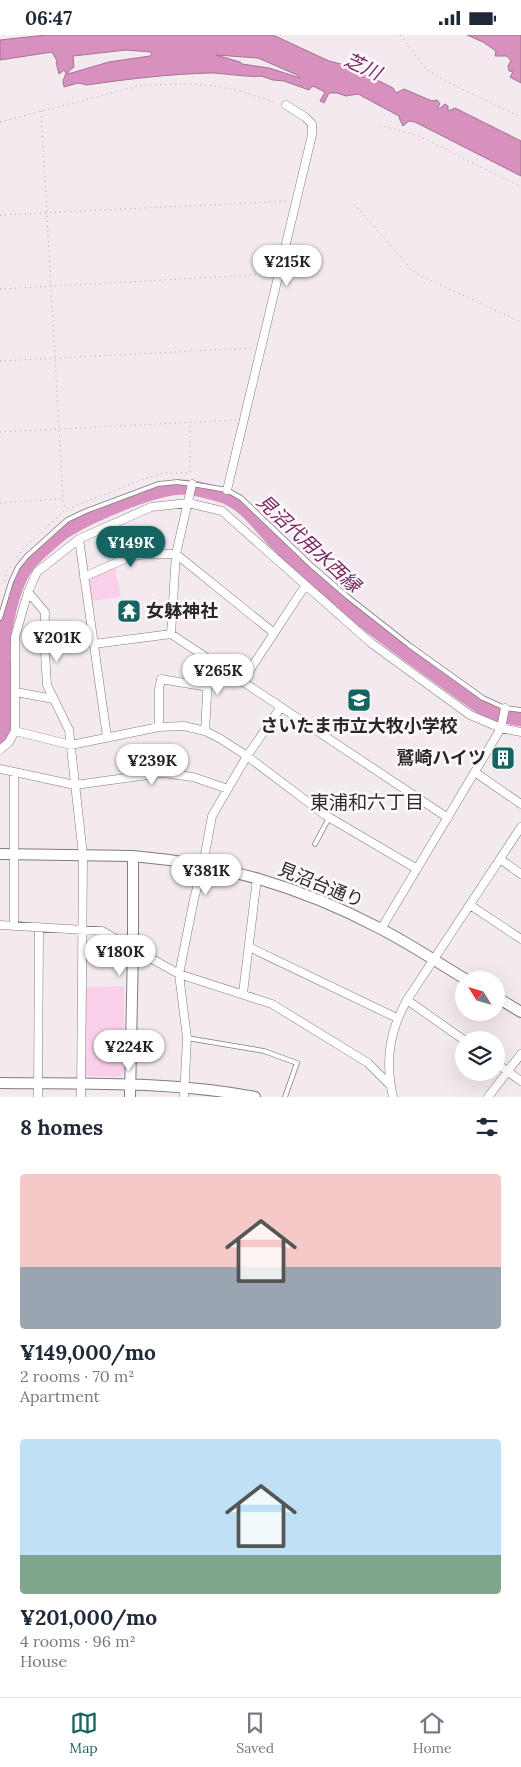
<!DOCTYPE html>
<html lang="en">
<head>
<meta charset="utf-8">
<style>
	:root { --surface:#fff; --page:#f2f2f3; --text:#1f2937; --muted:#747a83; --line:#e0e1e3; --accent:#156462 }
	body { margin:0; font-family:Lora,"Noto Sans JP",serif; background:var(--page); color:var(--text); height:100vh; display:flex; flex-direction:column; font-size:19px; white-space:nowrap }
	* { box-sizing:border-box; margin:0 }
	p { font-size:16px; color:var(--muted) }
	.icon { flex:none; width:28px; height:28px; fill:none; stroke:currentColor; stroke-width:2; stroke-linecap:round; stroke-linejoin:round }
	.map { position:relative; height:1062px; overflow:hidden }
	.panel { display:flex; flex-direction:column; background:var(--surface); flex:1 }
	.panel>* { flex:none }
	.needle { width:32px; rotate:307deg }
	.fabs { position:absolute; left:455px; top:936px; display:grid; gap:10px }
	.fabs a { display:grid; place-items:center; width:50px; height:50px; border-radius:50%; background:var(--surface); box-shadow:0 5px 20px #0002; font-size:25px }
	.price { position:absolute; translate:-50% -42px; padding:0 11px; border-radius:18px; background:#fff; color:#222; font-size:16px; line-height:32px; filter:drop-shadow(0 1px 2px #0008) }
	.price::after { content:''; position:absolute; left:50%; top:30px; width:15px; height:11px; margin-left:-8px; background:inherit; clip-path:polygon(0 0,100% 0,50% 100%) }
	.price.selected { background:var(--accent); color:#fff }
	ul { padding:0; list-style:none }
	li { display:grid; align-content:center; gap:10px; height:265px; padding:0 20px }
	li span { display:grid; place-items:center; height:155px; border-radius:5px; color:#555 }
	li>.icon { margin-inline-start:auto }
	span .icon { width:90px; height:90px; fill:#fffc; stroke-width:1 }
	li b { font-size:21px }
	h2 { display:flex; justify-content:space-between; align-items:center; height:60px; padding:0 20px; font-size:21px }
	.status { display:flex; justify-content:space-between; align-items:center; height:35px; padding:0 25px; background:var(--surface); direction:ltr }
	.status svg { height:14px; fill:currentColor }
	.tab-bar { display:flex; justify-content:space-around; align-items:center; height:70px; border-top:1px solid var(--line); background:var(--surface); font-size:14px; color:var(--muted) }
	.tab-bar a { display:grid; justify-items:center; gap:2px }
	.tab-bar .selected { color:var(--accent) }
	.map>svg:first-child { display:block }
	.green { fill:#facfe9 }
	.water { fill:#d891be; stroke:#a47191; fill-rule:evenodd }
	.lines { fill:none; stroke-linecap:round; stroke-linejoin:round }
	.river { stroke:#d891be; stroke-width:15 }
	.service-casing { stroke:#827a7f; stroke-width:5.5 }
	.minor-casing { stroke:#827a7f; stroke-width:9 }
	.tertiary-casing { stroke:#827a7f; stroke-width:12 }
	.path { stroke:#a9a2a6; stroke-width:1; stroke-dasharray:1 4; stroke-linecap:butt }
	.service { stroke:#fff; stroke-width:4 }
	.minor { stroke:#fff; stroke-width:8 }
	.tertiary { stroke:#fff; stroke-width:10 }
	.labels { text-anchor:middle; stroke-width:5; stroke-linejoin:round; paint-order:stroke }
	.poi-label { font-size:18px; font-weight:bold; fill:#2a2729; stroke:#fef9fc; text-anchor:start }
	.street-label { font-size:18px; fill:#2a2729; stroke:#fef9fc }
	.water-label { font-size:19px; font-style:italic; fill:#78265f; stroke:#fef9fc }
	.neighbourhood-label { font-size:19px; fill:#312b2e; stroke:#fef9fc }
</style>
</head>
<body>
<div class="status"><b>06:47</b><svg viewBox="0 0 49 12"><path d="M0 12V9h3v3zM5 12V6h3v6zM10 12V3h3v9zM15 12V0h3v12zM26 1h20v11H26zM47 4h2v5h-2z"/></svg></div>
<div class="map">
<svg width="521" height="1062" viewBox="0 0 521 1062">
	<rect width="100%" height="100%" fill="#f3eaef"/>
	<!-- green -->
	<path class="green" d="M115 532 121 562 92 566 89 545Z
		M124 951V1037L120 1042 85 1041 86 952Z"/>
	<!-- water -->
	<path class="water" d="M46 0H273L329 26 349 31 393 53 396 58 404 54 432 66 437 65 440 69 438 72 439 74 445 69 448 71V76L455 73 521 106V141L415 87 409 86 403 91 400 85 399 81 358 59 346 61 337 58H329L324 68 320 66 325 57 313 51 309 55 284 46 273 45 261 41C254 43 221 38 211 38 169 39 128 44 87 50L78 48 64 52 63 46 66 38 64 35 59 39 56 27 57 26 52 17 0 25V5ZM126 15 151 17 152 19 150 21 109 27 68 39V37L74 32 73 21ZM216 20 258 23 297 40 300 43 269 33 242 29 240 27Z
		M467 0H521V48L510 42 513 37 509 36 508 31 511 26 507 21H495L496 16 483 7Z"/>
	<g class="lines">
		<!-- river -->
		<path class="river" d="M0 701C13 682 4 646 3 623 2 598 12 549 28 529 35 521 59 499 68 494 93 479 153 453 181 452 194 452 212 457 225 461 246 470 258 488 273 504 293 525 316 547 339 566 385 604 435 639 484 674L495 679 521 684"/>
		<!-- service casing -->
		<g class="service-casing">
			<path id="service" d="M0 583 11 547 18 532 27 521 67 485 86 476 158 449 177 447 192 449 227 455 241 463 311 530 348 562 409 610 483 663 505 673 521 675
				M315 809 329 783
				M187 1003 264 1016 297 1028 285 1062"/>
		</g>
		<!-- minor casing -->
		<g class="minor-casing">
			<path id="minor" d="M227 455 312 100V89L305 82 286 70
				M79 504 107 702
				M84 542 129 522 145 519H176L274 598
				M28 557 45 577 44 601 47 650 69 695 83 820 81 1062
				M171 599 176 519 192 449
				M94 609 171 599 448 783
				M242 647 305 551
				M16 657 53 664
				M159 692V654L161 644 208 652
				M15 696 71 710 159 692 184 691 205 696 219 703 247 721 325 780 417 834
				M205 696 209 625
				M0 715 9 707 15 696V602L28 557 37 537 79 504 151 472 188 468 222 476 371 608 470 680 501 693 521 697
				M0 734 75 750 162 738 193 742 228 754
				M476 738 521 769
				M500 824 521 839
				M470 870 521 904
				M0 890 102 896 179 939 272 969 368 1028 390 1050
				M14 891V737
				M381 894 501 693 505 673
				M249 912 397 983
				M243 958 257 843
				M407 965 464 1005
				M496 1028 521 1046
				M38 1062 39 892
				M184 1062 187 1003 179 939 194 864 203 830 212 781 247 721 281 672
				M393 1062C385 1026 389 997 407 965L521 792
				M488 1062 521 1019"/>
		</g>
		<!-- tertiary casing -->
		<g class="tertiary-casing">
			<path id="tertiary" d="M0 819 133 821C223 829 299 851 379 893 409 908 438 928 467 945
				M496 962 521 977
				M0 1048C85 1049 171 1046 255 1062
				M130 1062 133 913V821"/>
		</g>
		<!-- path -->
		<path class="path" d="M400 0 426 34 443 45 521 82
			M41 76 63 464 65 475
			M0 87 142 50 188 49 214 51 236 55 277 68
			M380 90 419 101 521 152
			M354 169 415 238 521 287
			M0 180 289 166
			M0 254 271 239
			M0 326 253 313
			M0 397 236 385
			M0 468 62 464
			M17 522 23 514 65 475 141 445 163 438H190V388
			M4 546 7 537 11 531"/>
		<!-- service -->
		<use href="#service" class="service"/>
		<!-- minor -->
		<use href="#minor" class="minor"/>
		<!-- tertiary -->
		<use href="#tertiary" class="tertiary"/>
	</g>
	<!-- icons -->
	<defs>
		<g id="temple-square" transform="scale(1.25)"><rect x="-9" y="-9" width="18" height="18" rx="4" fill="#156462" stroke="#fef9fc"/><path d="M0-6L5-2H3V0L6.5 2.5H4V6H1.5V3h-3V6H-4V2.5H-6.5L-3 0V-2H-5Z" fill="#fff"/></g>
		<g id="school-square" transform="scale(1.25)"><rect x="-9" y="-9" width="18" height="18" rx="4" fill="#156462" stroke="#fef9fc"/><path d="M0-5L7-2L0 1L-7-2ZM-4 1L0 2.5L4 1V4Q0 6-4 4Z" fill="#fff"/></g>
		<g id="building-square" transform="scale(1.25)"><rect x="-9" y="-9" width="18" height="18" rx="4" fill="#156462" stroke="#fef9fc"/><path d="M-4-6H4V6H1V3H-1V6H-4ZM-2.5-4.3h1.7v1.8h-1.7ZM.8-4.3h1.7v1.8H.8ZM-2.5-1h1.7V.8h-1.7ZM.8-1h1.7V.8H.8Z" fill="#fff"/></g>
	</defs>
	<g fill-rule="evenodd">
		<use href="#temple-square" x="129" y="576"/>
		<use href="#school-square" x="359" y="665"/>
		<use href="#building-square" x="503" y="723"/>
	</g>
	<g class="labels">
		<!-- poi labels -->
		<g class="poi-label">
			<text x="146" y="582">女躰神社</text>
			<text x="359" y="697" text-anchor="middle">さいたま市立大牧小学校</text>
			<text x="486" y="729" text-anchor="end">鷲崎ハイツ</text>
		</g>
		<!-- street labels -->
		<g class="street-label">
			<text transform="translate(321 850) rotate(22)" y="6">見沼台通り</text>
		</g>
		<!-- water labels -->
		<g class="water-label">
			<text transform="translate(363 31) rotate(25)" y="7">芝川</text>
			<text transform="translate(309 508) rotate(43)" y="7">見沼代用水西縁</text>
		</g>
		<!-- neighbourhood labels -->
		<g class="neighbourhood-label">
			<text x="367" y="774">東浦和六丁目</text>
		</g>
	</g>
</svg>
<div class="fabs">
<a><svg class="needle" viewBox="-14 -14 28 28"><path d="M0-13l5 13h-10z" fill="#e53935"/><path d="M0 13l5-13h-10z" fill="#747a83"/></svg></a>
<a><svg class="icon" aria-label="layers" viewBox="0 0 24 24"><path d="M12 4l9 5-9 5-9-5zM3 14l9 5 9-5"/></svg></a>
</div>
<b class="price" style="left:287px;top:252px">¥215K</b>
<b class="price selected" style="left:131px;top:533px">¥149K</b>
<b class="price" style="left:57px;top:628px">¥201K</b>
<b class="price" style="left:218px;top:661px">¥265K</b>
<b class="price" style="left:152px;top:751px">¥239K</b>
<b class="price" style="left:206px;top:861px">¥381K</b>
<b class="price" style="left:120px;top:942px">¥180K</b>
<b class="price" style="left:129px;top:1037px">¥224K</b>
</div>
<section class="panel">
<h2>8 homes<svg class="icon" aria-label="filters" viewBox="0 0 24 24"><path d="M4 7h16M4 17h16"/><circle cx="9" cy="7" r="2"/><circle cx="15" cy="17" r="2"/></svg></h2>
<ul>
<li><span style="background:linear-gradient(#f6c9c9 60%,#9aa5b1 0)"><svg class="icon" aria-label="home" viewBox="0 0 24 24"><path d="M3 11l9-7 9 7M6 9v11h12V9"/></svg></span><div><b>¥149,000/mo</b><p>2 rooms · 70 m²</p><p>Apartment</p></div></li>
<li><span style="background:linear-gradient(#bfe0f5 75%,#7fa58c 0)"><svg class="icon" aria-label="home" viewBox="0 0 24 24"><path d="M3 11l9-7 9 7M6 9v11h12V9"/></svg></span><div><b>¥201,000/mo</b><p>4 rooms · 96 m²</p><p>House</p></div></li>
</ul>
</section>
<nav class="tab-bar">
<a class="selected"><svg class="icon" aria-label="map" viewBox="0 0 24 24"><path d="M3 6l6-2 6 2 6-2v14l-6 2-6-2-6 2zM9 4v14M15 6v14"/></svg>Map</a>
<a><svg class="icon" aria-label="saved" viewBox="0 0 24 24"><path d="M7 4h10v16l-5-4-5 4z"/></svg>Saved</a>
<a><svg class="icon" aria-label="home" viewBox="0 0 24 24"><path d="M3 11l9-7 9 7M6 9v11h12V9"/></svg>Home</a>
</nav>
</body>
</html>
